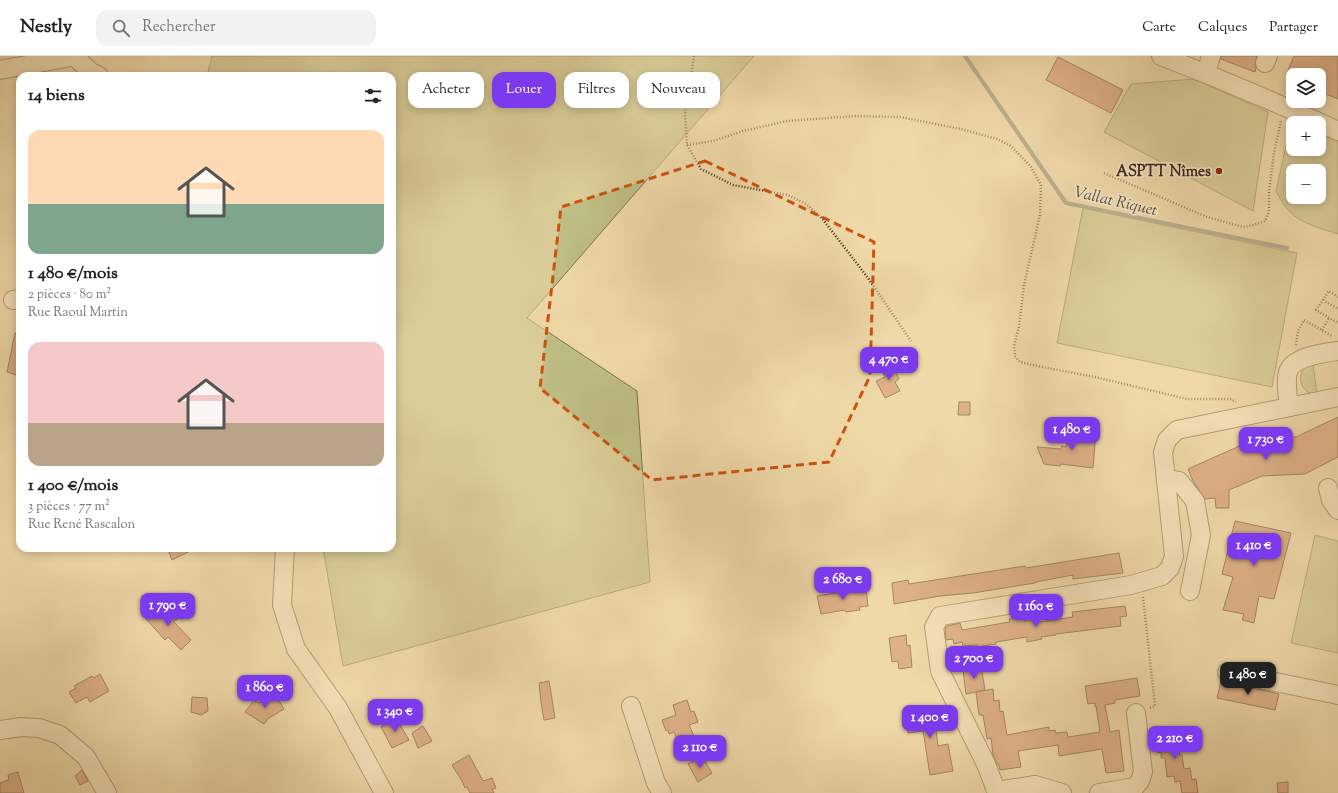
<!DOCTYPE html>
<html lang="fr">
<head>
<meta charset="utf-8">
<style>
	:root { --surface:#fff; --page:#f2f2f2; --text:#202124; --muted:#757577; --line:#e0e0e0; --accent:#7c3aed }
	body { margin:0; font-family:"Sorts Mill Goudy",serif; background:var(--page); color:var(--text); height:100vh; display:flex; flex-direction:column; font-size:15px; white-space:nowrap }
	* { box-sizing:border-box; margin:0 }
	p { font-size:13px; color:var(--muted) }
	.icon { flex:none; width:22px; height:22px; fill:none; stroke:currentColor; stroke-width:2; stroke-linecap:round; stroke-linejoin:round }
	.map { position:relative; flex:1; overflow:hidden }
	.side { position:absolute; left:16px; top:16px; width:380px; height:480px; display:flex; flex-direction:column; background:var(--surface); border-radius:12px; box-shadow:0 2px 10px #0003 }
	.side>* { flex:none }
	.hud { position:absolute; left:408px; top:16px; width:380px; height:36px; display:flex; gap:8px }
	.fabs { position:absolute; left:1286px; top:12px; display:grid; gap:8px }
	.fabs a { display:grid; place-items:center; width:40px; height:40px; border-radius:8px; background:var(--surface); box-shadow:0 2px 10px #0003; font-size:20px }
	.price { position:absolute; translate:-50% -34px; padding:0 9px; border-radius:8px; background:var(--accent); color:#fff; font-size:13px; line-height:26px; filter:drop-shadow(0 1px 2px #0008) }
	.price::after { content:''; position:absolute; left:50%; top:24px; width:12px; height:9px; margin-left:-6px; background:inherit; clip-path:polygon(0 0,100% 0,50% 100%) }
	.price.active { background:#222; color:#fff }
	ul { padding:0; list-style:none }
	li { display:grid; align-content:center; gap:8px; height:212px; padding:0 12px }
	li span { display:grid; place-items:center; height:124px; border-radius:12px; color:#555 }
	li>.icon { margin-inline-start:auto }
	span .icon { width:72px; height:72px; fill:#fffc; stroke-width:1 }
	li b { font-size:17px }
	h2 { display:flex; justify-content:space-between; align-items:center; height:48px; padding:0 12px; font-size:17px }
	.pill { padding:0 14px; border-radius:12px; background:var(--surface); box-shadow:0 2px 10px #0003; font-size:14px; line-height:36px }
	.pill.active { background:var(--accent); color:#fff }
	header { display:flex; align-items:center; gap:24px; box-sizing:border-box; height:56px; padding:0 20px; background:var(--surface); border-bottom:1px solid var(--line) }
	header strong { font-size:19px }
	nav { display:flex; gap:22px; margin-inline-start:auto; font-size:14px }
	.search { width:280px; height:36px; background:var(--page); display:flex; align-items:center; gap:10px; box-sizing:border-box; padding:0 14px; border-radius:12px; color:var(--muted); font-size:15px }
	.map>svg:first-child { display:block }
	.green { fill:#bebe85; stroke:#7c7450; fill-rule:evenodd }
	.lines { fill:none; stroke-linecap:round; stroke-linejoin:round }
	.stream { stroke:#757f74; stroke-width:4 }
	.building { fill:#ca805f; stroke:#3b291c }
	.minor-casing { stroke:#68553f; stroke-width:20 }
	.path { stroke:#3b291c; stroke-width:2.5; stroke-dasharray:1 2; stroke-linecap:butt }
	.minor { stroke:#f5e6c7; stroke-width:18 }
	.marked { fill:none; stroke:#ce520e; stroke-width:3; stroke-dasharray:8 5; stroke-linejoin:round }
	.poi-dot { fill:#8f2418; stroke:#f5e6c7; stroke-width:1.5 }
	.labels { text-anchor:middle; stroke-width:3.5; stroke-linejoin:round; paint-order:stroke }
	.poi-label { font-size:15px; font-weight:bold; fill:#3b291c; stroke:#f5e6c7; text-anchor:end }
	.water-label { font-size:16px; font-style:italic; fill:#534d40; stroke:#f5e6c7 }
</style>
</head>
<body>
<header>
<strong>Nestly</strong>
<div class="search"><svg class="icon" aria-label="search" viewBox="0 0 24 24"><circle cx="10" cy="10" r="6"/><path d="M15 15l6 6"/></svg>Rechercher</div>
<nav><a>Carte</a><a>Calques</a><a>Partager</a></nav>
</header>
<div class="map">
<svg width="1338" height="737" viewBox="0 0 1338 737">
	<rect width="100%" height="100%" fill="#f0d9a9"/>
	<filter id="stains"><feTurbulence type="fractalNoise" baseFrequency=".005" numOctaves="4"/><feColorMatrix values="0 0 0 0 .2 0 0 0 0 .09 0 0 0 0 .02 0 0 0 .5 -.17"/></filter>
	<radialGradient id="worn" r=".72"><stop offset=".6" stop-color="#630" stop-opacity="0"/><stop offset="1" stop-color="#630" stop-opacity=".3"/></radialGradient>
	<!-- green -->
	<path class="green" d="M212 0H754L527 262 637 335 650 526 343 610 323 492H392V20H207Z
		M1194 23 1268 56 1253 155 1104 76 1131 28Z
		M1291 67 1293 68V93H1319V78L1338 85V178C1308 168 1291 166 1276 135ZM1293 115H1319V141H1293Z
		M1083 152 1297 197 1272 331 1057 287Z
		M1313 307 1317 338C1303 338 1297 325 1303 313Z
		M1315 479 1338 485V597L1291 587Z"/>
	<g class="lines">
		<!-- stream -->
		<path class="stream" d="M965 0 1066 147 1287 192"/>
	</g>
	<!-- building -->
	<path class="building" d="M1221 0H1257L1255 8 1256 12 1255 16 1221 3Z
		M1294 0H1338V43L1319 35V19H1286Z
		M1058 1 1123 34 1111 57 1046 24Z
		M15 277H20V304L17 319 7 316Z
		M891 306 899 323 895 326 900 335 885 342 876 325 885 321 880 312Z
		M959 346H970V359H958Z
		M1338 361V401L1305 418 1262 420 1229 434V452H1216L1215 442 1205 443 1193 425 1188 413 1255 383 1296 381Z
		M1074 374 1096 376 1093 412 1061 408 1060 410 1044 408 1037 391 1061 393 1062 390 1066 391 1068 381 1074 382Z
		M1235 465 1291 477 1274 543 1259 540 1254 567 1242 564 1244 558 1223 554 1233 521 1222 518Z
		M167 492H196L172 504Z
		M1119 497 1123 517 1073 523V519L1036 526 1035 527 973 537 940 540 894 548 892 527 908 524 909 528 1025 510 1026 512Z
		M866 532 868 550 859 551 860 554 846 556 845 554 821 558 817 540Z
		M167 549 178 562 174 566 191 584 181 594 168 581 165 584 146 563 158 552 160 555Z
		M1125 550 1127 560 1120 561 1121 570 1056 578V579L1041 581 1042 583 1027 586V581L996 586V588L977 591V589L963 590 962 586 954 588 953 583 946 584 945 573 947 570 960 567 962 574 1010 566 1009 563 1024 561V565L1039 562V566L1073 561 1072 556Z
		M906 579 907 590 910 589 912 611 899 613 898 605 892 606 889 582Z
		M981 610 985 634 966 638 963 614Z
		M100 618 109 635 90 646 87 641 76 647 69 636 76 632 74 630 92 620 94 622Z
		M1137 622 1140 640 1115 644V647L1105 649 1110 676 1119 674 1124 715 1106 717 1102 693 1059 700 1058 689 1018 695 1021 711 1000 714 999 709H998L993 699 991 682 987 683 983 659H979L976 636 993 633 994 645 999 644 1000 656 1003 655 1007 679 1049 671V675L1055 674 1056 677 1067 676 1068 681 1100 676 1096 650 1095 651V647L1088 648 1085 630Z
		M549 625 555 662 544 664 541 646 539 627Z
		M1221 625 1279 638 1275 654 1217 642Z
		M275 638 284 653 269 662 264 668 245 656 254 644 258 647Z
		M192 641 207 642 208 655 201 659 191 656Z
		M687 644 691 656 694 655 698 666 689 669 694 680 678 687 674 676 669 678 668 674 666 675 662 664 676 659 673 649Z
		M933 651 938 690 948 688 953 715 930 719 923 675 908 677 905 654Z
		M396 662 409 684 392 692 381 671Z
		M423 670 432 685 418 692 412 677Z
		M1171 671 1172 678H1177L1179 694 1180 699H1182L1184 713 1190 712 1192 724 1196 723 1198 737H1182L1180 725 1175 726 1174 720 1167 721 1165 702H1161V696L1158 697 1154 674Z
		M469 699 483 725 492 722 496 732 492 733 494 737H470L467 731 465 732 462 725 452 709Z
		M702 700 712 717 698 726 688 708Z
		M82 714 88 725 80 729 75 720Z
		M18 716 24 737H0V727L9 724 8 719Z
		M1288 726V737H1278L1277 727Z"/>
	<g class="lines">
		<!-- minor casing -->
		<g class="minor-casing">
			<path id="minor" d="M1161 0C1221 23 1280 48 1338 75
				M75 1 91 16 99 20
				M1265 7 1268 0
				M0 14 77 0
				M1206 17 1211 0
				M13 244 20 243
				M1289 351C1288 340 1285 327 1288 316 1293 300 1324 297 1338 295
				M1166 423 1179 425 1195 445 1201 479 1190 535
				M1328 432 1331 444 1338 454
				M285 492 282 549 296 593 338 652 384 737
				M1227 616 1338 639
				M631 650 656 727 662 737
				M0 674 21 671 39 672 60 679 86 701 107 737
				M997 735 1035 729 1062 737
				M997 737 986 708 940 615 934 571 940 560 1131 529 1162 520 1170 512 1174 500 1163 396 1167 384 1177 374 1338 341
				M1099 737 1135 731 1140 725 1143 716 1136 657"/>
		</g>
		<!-- path -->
		<path class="path" d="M694 0 685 58 687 89 701 113 733 129 788 139 806 148 821 161 868 222 911 285
			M687 89 713 85 743 75 787 65 856 60 900 61 961 73 997 83 1011 90 1031 111 1041 129 1040 159 1024 229 1019 271 1014 290 1015 300 1020 306 1032 309 1095 321 1187 343H1230L1236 346
			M1302 95 1304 96
			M1104 117 1207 161 1243 171 1254 169 1265 165 1269 156V135L1274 97 1281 65
			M1338 241 1329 235 1316 254 1338 267
			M1323 244 1338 253
			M1322 274 1329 262
			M1296 289 1298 275 1304 264 1332 280
			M1143 541 1155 650 1149 652"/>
		<!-- minor -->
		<use href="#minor" class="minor"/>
	</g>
	<!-- marked area -->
	<path d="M0 0H1338V737H0ZM705 105 874 186 870 320 829 406 652 424 540 332 561 151Z" fill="#f0d9a9" fill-opacity=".55" fill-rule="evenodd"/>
	<path class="marked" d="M705 105 874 186 870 320 829 406 652 424 540 332 561 151Z"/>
	<!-- markers -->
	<circle class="poi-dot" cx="1219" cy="115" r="4"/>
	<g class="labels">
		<!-- poi labels -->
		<g class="poi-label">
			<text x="1211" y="120">ASPTT Nîmes</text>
		</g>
		<!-- water labels -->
		<g class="water-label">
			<text transform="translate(1116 144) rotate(13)" y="6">Vallat Riquet</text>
		</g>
	</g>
	<rect width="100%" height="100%" filter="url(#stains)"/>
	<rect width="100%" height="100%" fill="url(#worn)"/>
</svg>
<div class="fabs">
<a><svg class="icon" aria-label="layers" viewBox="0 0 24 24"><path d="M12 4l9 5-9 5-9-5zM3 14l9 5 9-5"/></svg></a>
<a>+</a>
<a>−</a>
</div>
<b class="price" style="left:889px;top:325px">4 470 €</b>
<b class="price" style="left:1072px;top:395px">1 480 €</b>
<b class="price" style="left:1266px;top:405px">1 730 €</b>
<b class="price" style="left:1254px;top:511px">1 410 €</b>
<b class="price" style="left:843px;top:545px">2 680 €</b>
<b class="price" style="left:168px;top:571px">1 790 €</b>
<b class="price" style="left:1036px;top:572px">1 160 €</b>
<b class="price" style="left:974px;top:624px">2 700 €</b>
<b class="price active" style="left:1248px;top:640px">1 480 €</b>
<b class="price" style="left:265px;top:653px">1 860 €</b>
<b class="price" style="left:395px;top:677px">1 340 €</b>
<b class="price" style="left:930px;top:683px">1 400 €</b>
<b class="price" style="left:1175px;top:704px">2 210 €</b>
<b class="price" style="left:700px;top:713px">2 110 €</b>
<div class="hud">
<a class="pill">Acheter</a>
<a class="pill active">Louer</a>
<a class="pill">Filtres</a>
<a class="pill">Nouveau</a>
</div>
<section class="side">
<h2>14 biens<svg class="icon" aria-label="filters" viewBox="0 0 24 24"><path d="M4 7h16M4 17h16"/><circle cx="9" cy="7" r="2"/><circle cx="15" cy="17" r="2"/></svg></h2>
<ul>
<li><span style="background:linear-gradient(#ffd9b3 60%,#7fa58c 0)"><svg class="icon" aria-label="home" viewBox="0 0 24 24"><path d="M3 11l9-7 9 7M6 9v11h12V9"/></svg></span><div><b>1 480 €/mois</b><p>2 pièces · 80 m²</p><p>Rue Raoul Martin</p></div></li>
<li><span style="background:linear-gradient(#f6c9c9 65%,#b9a48a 0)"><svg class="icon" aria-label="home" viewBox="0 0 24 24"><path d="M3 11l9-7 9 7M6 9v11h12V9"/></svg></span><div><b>1 400 €/mois</b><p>3 pièces · 77 m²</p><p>Rue René Rascalon</p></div></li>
</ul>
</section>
</div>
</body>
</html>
